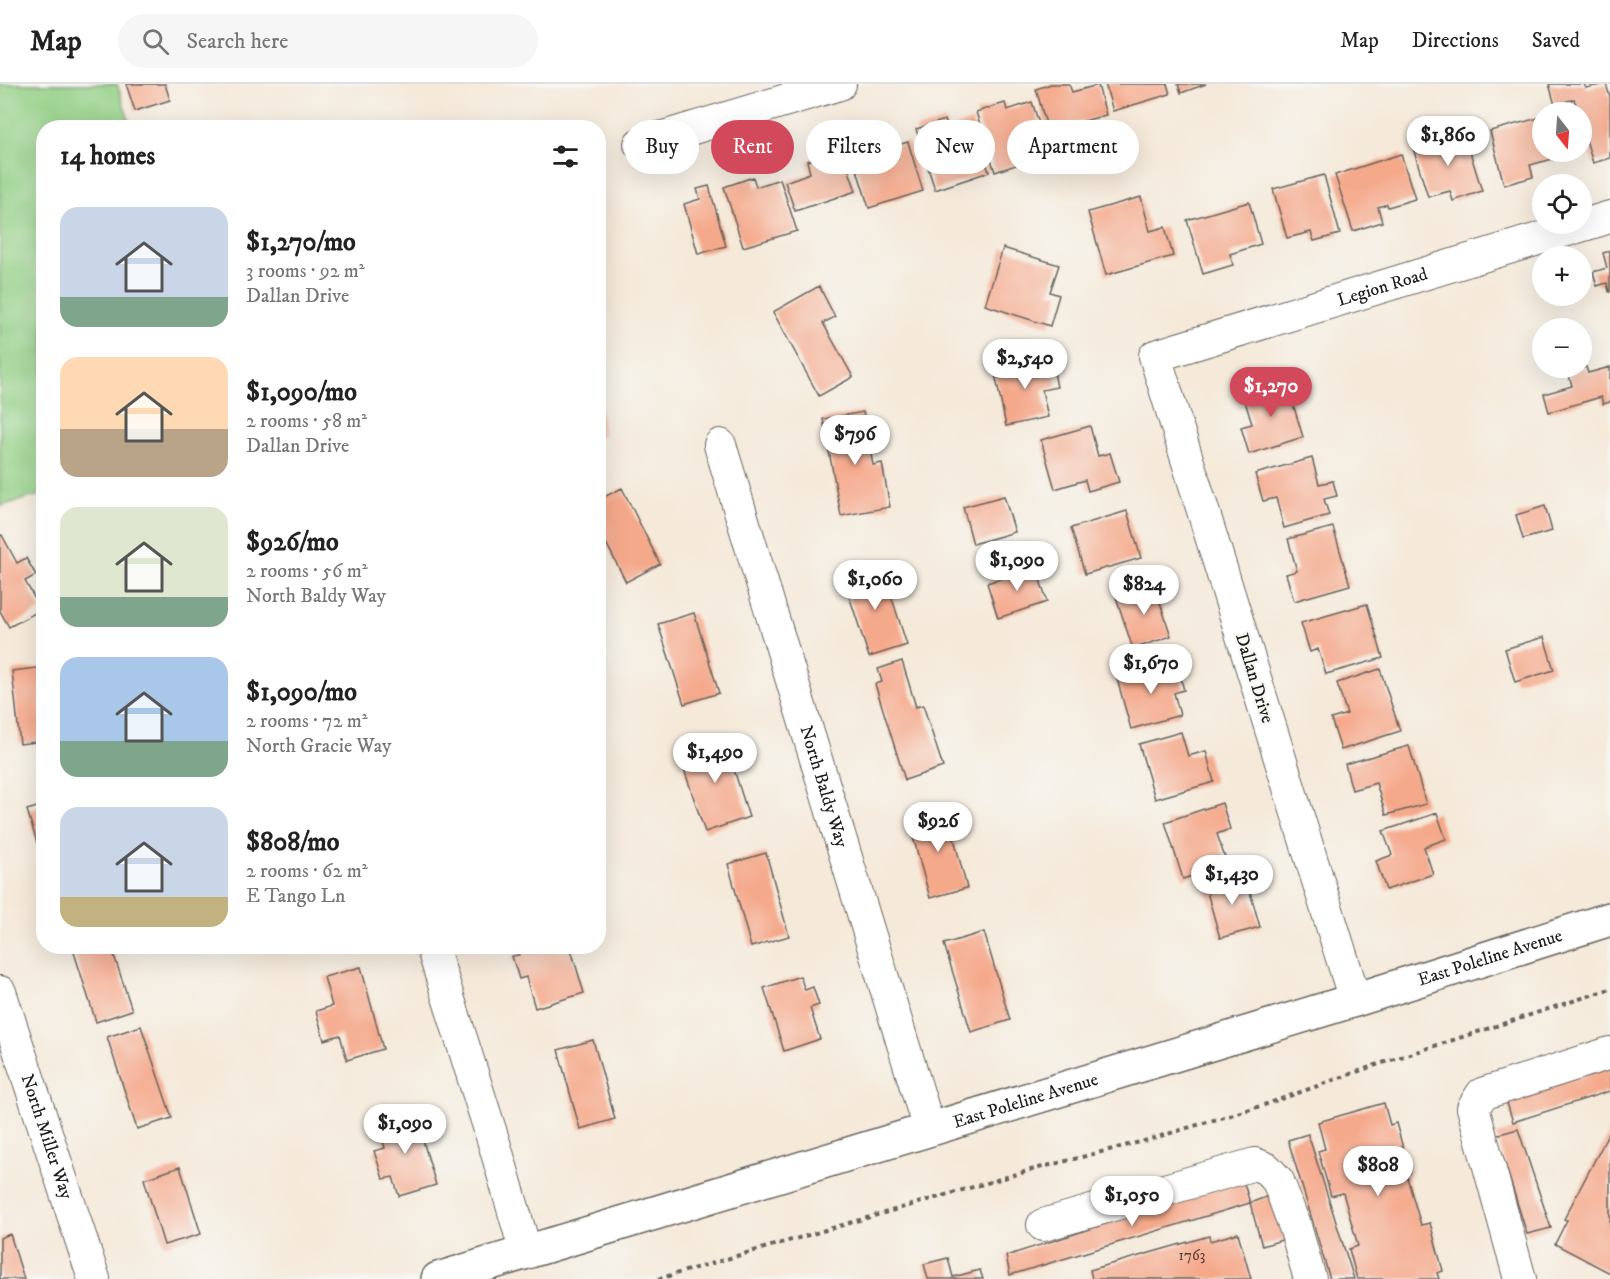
<!DOCTYPE html>
<html lang="en">
<head>
<meta charset="utf-8">
<style>
	:root { --surface:#fff; --page:#f6f6f6; --text:#222; --muted:#767676; --line:#e0e0e0; --accent:#d1495b }
	body { margin:0; font-family:"IM FELL DW Pica",serif; background:var(--page); color:var(--text); height:100vh; display:flex; flex-direction:column; font-size:22px; white-space:nowrap }
	* { box-sizing:border-box; margin:0 }
	p { font-size:20px; color:var(--muted) }
	.icon { flex:none; width:33px; height:33px; fill:none; stroke:currentColor; stroke-width:2; stroke-linecap:round; stroke-linejoin:round }
	.map { position:relative; flex:1; overflow:hidden }
	.side { position:absolute; left:36px; top:36px; width:570px; height:834px; display:flex; flex-direction:column; background:var(--surface); border-radius:24px; box-shadow:0 6px 24px #0002 }
	.side>* { flex:none }
	.guide { position:absolute; left:624px; top:36px; width:570px; height:54px; display:flex; gap:12px }
	.needle { width:39px; rotate:163deg }
	.buttons { position:absolute; left:1532px; top:18px; display:grid; gap:12px }
	.buttons a { display:grid; place-items:center; width:60px; height:60px; border-radius:50%; background:var(--surface); box-shadow:0 6px 24px #0002; font-size:30px }
	.price { position:absolute; translate:-50% -51px; padding:0 14px; border-radius:21px; background:#fff; color:#222; font-size:20px; line-height:39px; filter:drop-shadow(0 2px 3px #0008) }
	.price::after { content:''; position:absolute; left:50%; top:36px; width:18px; height:14px; margin-left:-9px; background:inherit; clip-path:polygon(0 0,100% 0,50% 100%) }
	.price.active { background:var(--accent); color:#fff }
	ul { padding:0; list-style:none }
	li { display:flex; align-items:center; gap:18px; height:150px; padding:0 24px }
	li span { display:grid; place-items:center; flex:none; width:168px; height:120px; border-radius:18px; color:#555 }
	li>.icon { margin-inline-start:auto }
	span .icon { width:72px; height:72px; fill:#fffc; stroke-width:1 }
	li b { font-size:26px }
	h2 { display:flex; justify-content:space-between; align-items:center; height:72px; padding:0 24px; font-size:26px }
	.pill { padding:0 21px; border-radius:27px; background:var(--surface); box-shadow:0 6px 24px #0002; font-size:21px; line-height:54px }
	.pill.active { background:var(--accent); color:#fff }
	header { display:flex; align-items:center; gap:36px; box-sizing:border-box; height:84px; padding:0 30px; background:var(--surface); border-bottom:2px solid var(--line) }
	header strong { font-size:28px }
	nav { display:flex; gap:33px; margin-inline-start:auto; font-size:21px }
	.search { width:420px; height:54px; background:var(--page); display:flex; align-items:center; gap:15px; box-sizing:border-box; padding:0 21px; border-radius:33px; color:var(--muted); font-size:22px }
	.map>svg:first-child { display:block }
	.green { fill:#93cf85; stroke:#587650; stroke-width:1.5 }
	.building { fill:#f5a98b }
	.lines { fill:none; stroke-linecap:round; stroke-linejoin:round }
	.minor-casing { stroke:#68645e; stroke-width:34 }
	.secondary-casing { stroke:#68645e; stroke-width:36 }
	.path { stroke:#68645e; stroke-width:4; stroke-dasharray:4.5 4.5; stroke-linecap:butt }
	.minor { stroke:#fff; stroke-width:32 }
	.secondary { stroke:#fff; stroke-width:33 }
	.labels { text-anchor:middle; stroke-width:4.5; stroke-linejoin:round; paint-order:stroke }
	.number-label { font-size:15px; fill:#523f38 }
	.street-label { font-size:18px; fill:#1c1c1c; stroke:#f6f6f2 }
</style>
</head>
<body>
<header>
<strong>Map</strong>
<div class="search"><svg class="icon" aria-label="search" viewBox="0 0 24 24"><circle cx="10" cy="10" r="6"/><path d="M15 15l6 6"/></svg>Search here</div>
<nav><a>Map</a><a>Directions</a><a>Saved</a></nav>
</header>
<div class="map">
<svg width="1610" height="1195" viewBox="0 0 1610 1195">
	<rect width="100%" height="100%" fill="#f6f6f2"/>
	<filter id="ink" filterUnits="userSpaceOnUse"><feTurbulence type="fractalNoise" baseFrequency=".0167" numOctaves="2"/><feDisplacementMap in="SourceGraphic" scale="12" xChannelSelector="R" yChannelSelector="G"/><feConvolveMatrix kernelMatrix="1 2 1 2 8 2 1 2 1" color-interpolation-filters="sRGB"/></filter>
	<filter id="wash" filterUnits="userSpaceOnUse"><feTurbulence type="fractalNoise" baseFrequency=".008" numOctaves="4" result="noise"/><feDisplacementMap in="SourceGraphic" scale="24" xChannelSelector="R" yChannelSelector="G"/><feGaussianBlur stdDeviation="1.35" result="paint"/><feColorMatrix in="noise" values="0 0 0 0 0 0 0 0 0 0 0 0 0 0 0 0 0 1.4 0 .05"/><feComposite in="paint" operator="in"/></filter>
	<g filter="url(#wash)">
		<rect width="100%" height="100%" fill="#f5e9d9"/>
		<!-- green -->
		<path class="green" d="M0 0H117L131 43 44 44 43 410 0 422Z"/>
		<g id="blocks">
			<!-- building -->
			<path class="building" d="M126 0H165L170 16 135 27Z
				M1051 0H1069L1072 8 1098 1 1106 31 1048 47 1036 5Z
				M1105 0H1167L1170 10 1113 27Z
				M1178 0H1206L1181 9Z
				M1549 0H1584L1586 4 1606 0 1610 13V74L1593 79 1581 39V28H1578L1574 15 1555 21Z
				M1032 18 1049 70 995 88 976 28 1005 19 1007 26Z
				M1542 33V68H1558L1560 73 1530 81 1533 93 1504 101 1490 47Z
				M945 36 948 45 972 37 989 88 935 106 916 45Z
				M1464 48 1482 107 1453 117 1450 107 1428 113 1413 64Z
				M879 58 881 66 908 58 923 107 869 124 851 67Z
				M842 66 856 107 795 127 785 98 810 89 807 77Z
				M1401 70 1415 115 1388 123 1387 120 1378 123 1382 138 1353 147 1335 91Z
				M1324 91 1340 150 1314 157 1311 148 1287 154 1273 105Z
				M753 93 756 103 780 95 797 147 743 163 724 103Z
				M709 102 726 162 698 170 684 120 700 115 697 105Z
				M1141 113 1150 147 1165 143 1173 172 1106 191 1088 128Z
				M1249 118 1261 160 1230 170 1233 181 1203 190 1187 136Z
				M1003 164 1059 181 1050 208 1059 211 1050 242 985 221Z
				M1610 167V208H1609L1607 199 1597 202 1593 188 1607 184 1603 169Z
				M819 202 835 233 823 239 853 293 819 312 773 228Z
				M1051 273 1057 303 1042 306 1048 333 1006 342 994 285Z
				M1586 283 1588 289 1610 283V318L1603 320 1601 313 1549 328 1544 310 1572 302 1568 288Z
				M1286 297 1303 353 1249 370 1241 343 1252 340 1243 311Z
				M598 309H600L603 351 598 352Z
				M863 328 873 381 882 379 890 423 841 432 823 335Z
				M1090 342 1098 372 1110 369 1119 398 1088 407 1085 396 1055 405 1041 356Z
				M1312 374 1319 400 1333 397 1337 412 1324 415 1329 431 1284 444 1276 414 1263 417 1255 390Z
				M622 404 660 480 626 498 598 443V432L601 431 598 425V416Z
				M1004 412 1015 448 973 460 963 423Z
				M1545 422 1552 447 1523 455 1516 431Z
				M1127 427 1141 474 1085 490 1071 444Z
				M1333 443 1350 501 1294 517 1286 490 1297 487 1288 455Z
				M2 451 17 479 26 474 36 491 25 497 41 526 9 543 0 527V452Z
				M881 480 907 561 869 573 843 493Z
				M1036 483 1047 518 998 534 987 499Z
				M1154 500 1171 552 1133 565 1116 513Z
				M1367 520 1383 574 1326 590 1318 565 1310 568 1301 539Z
				M694 529 719 609 684 620 658 540Z
				M1544 553 1554 586 1515 598 1505 565Z
				M902 577 916 623 923 621 943 683 905 696 875 600 882 598 878 585Z
				M1176 578 1184 606 1174 609 1180 631 1131 645 1117 595Z
				M44 583V657L20 660 12 587Z
				M1380 585 1400 647 1341 666 1331 635 1347 630 1337 599Z
				M1181 648 1188 672 1206 667 1214 698 1155 715 1139 660Z
				M723 651 749 733 705 748 684 685 693 682 687 662Z
				M1409 662 1426 720 1386 731 1376 699 1352 706 1345 680Z
				M1222 719 1230 745 1217 750 1227 780 1183 795 1165 738Z
				M44 721V778H43L27 726Z
				M946 724 967 804 930 814 908 735Z
				M1437 729 1446 755 1424 763 1433 790 1386 806 1376 777 1392 771 1383 747Z
				M766 769 789 852 751 863 728 780Z
				M1245 790 1260 843 1220 854 1205 801Z
				M984 848 1010 936 971 948 944 860Z
				M72 862H111L132 926 96 938Z
				M516 862H570L584 909 535 924 526 893 519 895 512 872 519 871Z
				M361 883 383 965 347 976 340 951 324 956 316 927 332 922 324 893Z
				M800 892 805 906 813 903 819 921 810 924 820 955 784 967 764 904Z
				M141 942 172 1034 137 1045 107 953Z
				M593 956 615 1035 580 1045 558 966Z
				M1610 983V1007L1513 1038 1506 1016Z
				M1384 1019 1390 1041 1396 1039 1410 1089 1406 1090 1421 1141 1430 1139 1443 1187 1437 1189 1439 1195H1357L1349 1165 1358 1162 1343 1109 1331 1112 1318 1067 1325 1065 1318 1038Z
				M415 1029 436 1101 399 1112 393 1093 383 1095 374 1067 385 1064 378 1040Z
				M1518 1045 1551 1144 1527 1150 1496 1051Z
				M1610 1047V1189L1555 1160 1567 1136 1564 1135Z
				M1308 1050 1354 1195H1330L1288 1056Z
				M180 1083 201 1150 164 1161 144 1095Z
				M1243 1096 1250 1119 1010 1191 1006 1172Z
				M1271 1111 1285 1155 1262 1162 1250 1119Z
				M1238 1149 1251 1195H1092L1090 1186 1209 1152 1210 1157Z
				M10 1150 24 1195H0V1154Z
				M948 1174 953 1193 980 1186 983 1195H928L924 1180Z"/>
		</g>
	</g>
	<g filter="url(#ink)">
		<use href="#blocks" fill-opacity="0" stroke="#68645e" stroke-width="1.5"/>
		<g class="lines">
			<!-- minor casing -->
			<g class="minor-casing">
				<g id="minor">
					<path d="M640 60 840 0"/>
					<path id="s1" d="M720 361 929 1045"/>
					<path d="M432 862 495 1062 526 1169"/>
					<path id="s2" d="M0 908 94 1195"/>
					<path id="s3" d="M1355 916 1155 272 1610 133"/>
					<path d="M1043 1141 1255 1080 1267 1085 1278 1097 1296 1146 1310 1195"/>
					<path d="M1520 1195 1473 1024 1482 1010 1610 969"/>
				</g>
			</g>
			<!-- secondary casing -->
			<g class="secondary-casing">
				<g id="secondary">
					<path id="s4" d="M438 1195 1355 916 1610 835"/>
				</g>
			</g>
			<!-- path -->
			<path class="path" d="M658 1195 1031 1086 1144 1057 1264 1021 1376 981 1610 905"/>
			<!-- minor -->
			<use href="#minor" class="minor"/>
			<!-- secondary -->
			<use href="#secondary" class="secondary"/>
		</g>
	</g>
	<g class="labels">
		<!-- number labels -->
		<g class="number-label">
			<text x="1192" y="1176">1763</text>
		</g>
		<!-- street labels -->
		<g class="street-label">
			<text dy="6" stroke="none"><textPath href="#s3" startOffset="912">Legion Road</textPath></text>
			<text transform="translate(1255 594) rotate(73)" y="6">Dallan Drive</text>
			<text dy="6" stroke="none"><textPath href="#s1" startOffset="357">North Baldy Way</textPath></text>
			<text dy="6" stroke="none"><textPath href="#s4" startOffset="1100">East Poleline Avenue</textPath></text>
			<text dy="6" stroke="none"><textPath href="#s4" startOffset="614">East Poleline Avenue</textPath></text>
			<text dy="6" stroke="none"><textPath href="#s2" startOffset="152">North Miller Way</textPath></text>
		</g>
	</g>
</svg>
<div class="buttons">
<a><svg class="needle" viewBox="-14 -14 28 28"><path d="M0-13l5 13h-10z" fill="#e53935"/><path d="M0 13l5-13h-10z" fill="#767676"/></svg></a>
<a><svg class="icon" aria-label="locate" viewBox="0 0 24 24"><circle cx="12" cy="12" r="6"/><path d="M12 2v4M12 18v4M2 12h4M18 12h4"/></svg></a>
<a>+</a>
<a>−</a>
</div>
<b class="price" style="left:1448px;top:83px">$1,860</b>
<b class="price" style="left:1025px;top:306px">$2,540</b>
<b class="price active" style="left:1271px;top:334px">$1,270</b>
<b class="price" style="left:855px;top:382px">$796</b>
<b class="price" style="left:1017px;top:508px">$1,090</b>
<b class="price" style="left:875px;top:527px">$1,060</b>
<b class="price" style="left:1144px;top:532px">$824</b>
<b class="price" style="left:1151px;top:611px">$1,670</b>
<b class="price" style="left:715px;top:700px">$1,490</b>
<b class="price" style="left:938px;top:769px">$926</b>
<b class="price" style="left:1232px;top:822px">$1,430</b>
<b class="price" style="left:405px;top:1071px">$1,090</b>
<b class="price" style="left:1378px;top:1113px">$808</b>
<b class="price" style="left:1132px;top:1143px">$1,050</b>
<div class="guide">
<a class="pill">Buy</a>
<a class="pill active">Rent</a>
<a class="pill">Filters</a>
<a class="pill">New</a>
<a class="pill">Apartment</a>
</div>
<section class="side">
<h2>14 homes<svg class="icon" aria-label="filters" viewBox="0 0 24 24"><path d="M4 7h16M4 17h16"/><circle cx="9" cy="7" r="2"/><circle cx="15" cy="17" r="2"/></svg></h2>
<ul>
<li><span style="background:linear-gradient(#c9d6e8 75%,#7fa58c 0)"><svg class="icon" aria-label="home" viewBox="0 0 24 24"><path d="M3 11l9-7 9 7M6 9v11h12V9"/></svg></span><div><b>$1,270/mo</b><p>3 rooms · 92 m²</p><p>Dallan Drive</p></div></li>
<li><span style="background:linear-gradient(#ffd9b3 60%,#b9a48a 0)"><svg class="icon" aria-label="home" viewBox="0 0 24 24"><path d="M3 11l9-7 9 7M6 9v11h12V9"/></svg></span><div><b>$1,090/mo</b><p>2 rooms · 58 m²</p><p>Dallan Drive</p></div></li>
<li><span style="background:linear-gradient(#dfe7d0 75%,#7fa58c 0)"><svg class="icon" aria-label="home" viewBox="0 0 24 24"><path d="M3 11l9-7 9 7M6 9v11h12V9"/></svg></span><div><b>$926/mo</b><p>2 rooms · 56 m²</p><p>North Baldy Way</p></div></li>
<li><span style="background:linear-gradient(#a9c7e8 70%,#7fa58c 0)"><svg class="icon" aria-label="home" viewBox="0 0 24 24"><path d="M3 11l9-7 9 7M6 9v11h12V9"/></svg></span><div><b>$1,090/mo</b><p>2 rooms · 72 m²</p><p>North Gracie Way</p></div></li>
<li><span style="background:linear-gradient(#c9d6e8 75%,#c2b280 0)"><svg class="icon" aria-label="home" viewBox="0 0 24 24"><path d="M3 11l9-7 9 7M6 9v11h12V9"/></svg></span><div><b>$808/mo</b><p>2 rooms · 62 m²</p><p>E Tango Ln</p></div></li>
</ul>
</section>
</div>
</body>
</html>
